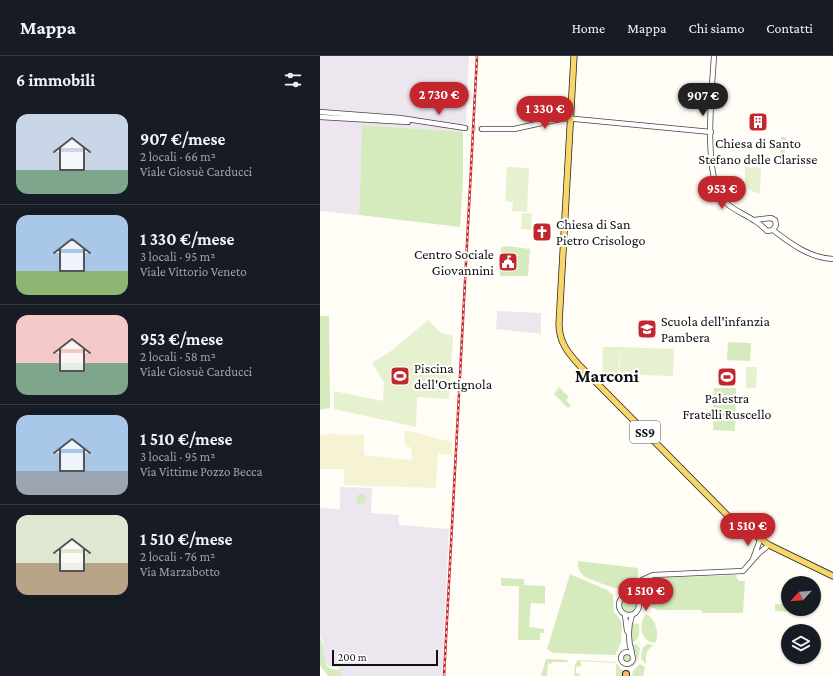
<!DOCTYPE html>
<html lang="it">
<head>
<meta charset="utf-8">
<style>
	:root { --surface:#171b24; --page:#20242c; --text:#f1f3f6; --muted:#9ea1a6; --line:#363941; --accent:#c4262e }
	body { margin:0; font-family:"Crimson Pro",serif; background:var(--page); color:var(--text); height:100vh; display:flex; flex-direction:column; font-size:15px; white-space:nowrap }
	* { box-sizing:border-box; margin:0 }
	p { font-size:13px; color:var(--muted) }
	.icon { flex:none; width:22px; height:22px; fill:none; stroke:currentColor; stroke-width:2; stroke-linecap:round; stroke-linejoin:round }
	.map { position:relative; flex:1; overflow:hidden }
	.sheet { display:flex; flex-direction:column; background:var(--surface); width:320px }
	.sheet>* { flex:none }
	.needle { width:26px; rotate:244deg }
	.controls { position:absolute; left:461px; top:520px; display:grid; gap:8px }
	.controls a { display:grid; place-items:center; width:40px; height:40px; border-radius:50%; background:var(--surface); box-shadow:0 1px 3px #0004; font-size:20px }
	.scale { position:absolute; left:12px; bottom:10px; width:106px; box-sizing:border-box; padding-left:4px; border:2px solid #111; border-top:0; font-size:11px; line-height:14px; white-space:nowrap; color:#111; -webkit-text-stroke:3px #fff; paint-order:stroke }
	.price { position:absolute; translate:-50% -34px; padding:0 9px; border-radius:14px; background:var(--accent); color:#fff; font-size:13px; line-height:26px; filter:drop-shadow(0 1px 2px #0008) }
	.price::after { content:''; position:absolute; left:50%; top:24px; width:12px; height:9px; margin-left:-6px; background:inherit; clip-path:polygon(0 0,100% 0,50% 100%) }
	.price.on { background:#222; color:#fff }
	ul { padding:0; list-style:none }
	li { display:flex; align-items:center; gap:12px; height:100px; padding:0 16px }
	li+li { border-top:1px solid var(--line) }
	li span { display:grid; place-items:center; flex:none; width:112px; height:80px; border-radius:12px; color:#555 }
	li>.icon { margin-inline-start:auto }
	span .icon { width:48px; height:48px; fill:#fffc; stroke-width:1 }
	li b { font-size:17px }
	h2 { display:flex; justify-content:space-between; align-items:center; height:48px; padding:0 16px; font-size:17px }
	header { display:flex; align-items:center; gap:24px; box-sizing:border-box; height:56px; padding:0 20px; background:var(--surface); border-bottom:1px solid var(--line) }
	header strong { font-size:19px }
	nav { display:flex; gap:22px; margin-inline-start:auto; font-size:14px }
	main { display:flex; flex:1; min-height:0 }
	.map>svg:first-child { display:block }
	.industrial { fill:#eee6ef }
	.farmland { fill:#f6f3d4 }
	.green { fill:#d5ebbd }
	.pitch { fill:#e6f2cf }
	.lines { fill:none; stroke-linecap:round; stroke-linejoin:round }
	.tertiary-tunnel { stroke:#dbdad3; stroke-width:4.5; stroke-dasharray:4.5 2; stroke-linecap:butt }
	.tertiary-casing { stroke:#444; stroke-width:6 }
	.primary-casing { stroke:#222; stroke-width:7 }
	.trunk-casing { stroke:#222; stroke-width:8 }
	.tertiary { stroke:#fff; stroke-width:4.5 }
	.primary { stroke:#f9d66b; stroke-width:5.5 }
	.trunk { stroke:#f7bc64; stroke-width:6 }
	.rail-casing { stroke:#c4262e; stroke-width:2.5 }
	.rail { stroke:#fff; stroke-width:1; stroke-dasharray:3; stroke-linecap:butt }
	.labels { text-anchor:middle; stroke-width:4; stroke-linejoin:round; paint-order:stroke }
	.shield { fill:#fff; stroke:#585858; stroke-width:1 }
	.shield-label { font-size:13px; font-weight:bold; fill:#111 }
	.poi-label { font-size:14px; fill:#111; stroke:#fff; text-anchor:start }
	.district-label { font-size:18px; font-weight:bold; fill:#111; stroke:#fff }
</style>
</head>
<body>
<header>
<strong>Mappa</strong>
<nav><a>Home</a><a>Mappa</a><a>Chi siamo</a><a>Contatti</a></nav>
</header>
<main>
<section class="sheet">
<h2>6 immobili<svg class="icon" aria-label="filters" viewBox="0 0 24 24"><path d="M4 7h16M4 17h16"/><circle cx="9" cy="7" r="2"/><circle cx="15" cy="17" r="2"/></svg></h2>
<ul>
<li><span style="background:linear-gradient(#c9d6e8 70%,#7fa58c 0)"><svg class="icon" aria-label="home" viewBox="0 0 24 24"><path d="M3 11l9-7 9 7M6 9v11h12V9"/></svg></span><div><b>907 €/mese</b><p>2 locali · 66 m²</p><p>Viale Giosuè Carducci</p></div></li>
<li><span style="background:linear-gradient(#a9c7e8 70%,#8fb573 0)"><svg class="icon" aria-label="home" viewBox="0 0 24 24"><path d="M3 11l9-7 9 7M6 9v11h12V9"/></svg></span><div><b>1 330 €/mese</b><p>3 locali · 95 m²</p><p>Viale Vittorio Veneto</p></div></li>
<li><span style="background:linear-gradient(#f6c9c9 60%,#7fa58c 0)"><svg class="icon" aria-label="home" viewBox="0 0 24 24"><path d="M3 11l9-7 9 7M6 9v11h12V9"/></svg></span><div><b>953 €/mese</b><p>2 locali · 58 m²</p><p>Viale Giosuè Carducci</p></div></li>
<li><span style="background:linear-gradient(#a9c7e8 70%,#9aa5b1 0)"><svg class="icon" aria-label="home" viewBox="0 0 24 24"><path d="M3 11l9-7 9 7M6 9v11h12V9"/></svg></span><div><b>1 510 €/mese</b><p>3 locali · 95 m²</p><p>Via Vittime Pozzo Becca</p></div></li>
<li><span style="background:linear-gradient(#dfe7d0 60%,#b9a48a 0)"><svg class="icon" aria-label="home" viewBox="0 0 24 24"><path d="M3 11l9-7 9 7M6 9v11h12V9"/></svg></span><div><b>1 510 €/mese</b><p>2 locali · 76 m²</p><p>Via Marzabotto</p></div></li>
</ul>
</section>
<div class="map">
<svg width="513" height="620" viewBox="0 0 513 620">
	<rect width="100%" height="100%" fill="#fffdf5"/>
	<!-- industrial -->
	<path class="industrial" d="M0 0H149L146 67H143V76L42 69 39 159 0 155Z
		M177 255 221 257V278L176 273Z
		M20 431 52 432 51 457 79 459V469L129 473 122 620H21L19 612 9 610 4 606 2 601 3 586 0 580V452L20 453Z"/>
	<!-- farmland -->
	<path class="farmland" d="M84 374 132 386V399L118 397 116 432 24 429V413H0V379L10 378 44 379V399L92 404 91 391H85Z"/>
	<!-- green -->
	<path class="green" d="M42 69 143 76V125L140 171 39 159Z
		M461 81H466L464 104H460Z
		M185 190 210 193 208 220H180L181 192Z
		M0 260H9L10 352 0 354Z
		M408 286 431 287 430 305 407 304Z
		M239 331 249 341 246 344 251 350 248 352 234 338Z
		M394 332H416L415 375 393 374Z
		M36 443a5 5 0 1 1 10 0a5 5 0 1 1-10 0Z
		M258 505 318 512C320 541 300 534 280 527 274 524 266 523 261 517 258 513 258 510 258 505Z
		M250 518 287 534 293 539 294 556 300 563 302 569 301 587 295 599 233 597 227 593Z
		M416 519 417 523 420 525H425L423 557H382L381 554H338L329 550 327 541 319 533 321 528 333 522Z
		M181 522 204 523V529L225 530V548L211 547 209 571 224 573V577H220V584H198L199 530H181Z
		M302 549a7 7 0 1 1 14 0a7 7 0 1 1-14 0Z
		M455 548H466V556L455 555Z
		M326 558C336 563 340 578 335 587 320 585 318 568 326 558Z
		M312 567 319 568C320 577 320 584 311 587Z
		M0 582C6 591 0 609 12 613 18 614 26 613 31 614H21V620H8L0 609Z
		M316 588 320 592C319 602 318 607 310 613 318 602 319 603 311 589Z
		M330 588 333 589C326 596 326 597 326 608L321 603C322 595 321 589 330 588Z
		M303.5 601a4.5 4.5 0 1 1 9 0a4.5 4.5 0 1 1-9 0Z
		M226 603 247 604 248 606H232L231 608 228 607 227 620H221Z
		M258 604 295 606 303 615 302 620H296V608L295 607 261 605V610L256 611V617L260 618V620H254L255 608Z
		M320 608 325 611 323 620H312L313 615Z"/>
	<!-- pitch -->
	<path class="pitch" d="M187 111 209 112 207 156 192 155 193 146 185 145Z
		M425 111 441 112 440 137 433 136 425 129Z
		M202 157H212L211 174 201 173Z
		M108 264 121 277 133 280 129 343 97 341 96 371 14 353V335L63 345 64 327 52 307 71 295Z
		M283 291H300L299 317H282Z
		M300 291 354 293 353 320 300 318Z
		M426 311H437L436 332H426Z"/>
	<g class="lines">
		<!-- tertiary-tunnel -->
		<path class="tertiary-tunnel" d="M145 72 162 73"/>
		<!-- tertiary casing -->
		<g class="tertiary-casing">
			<path id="tertiary" d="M394 0C392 34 383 115 402 143 410 153 425 158 435 165 440 168 443 171 447 175L453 174 456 169 455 164 451 162 434 164
				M0 56 80 62 145 72
				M0 61 88 66
				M162 73H194L245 62 391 76
				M453 174C471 188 490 202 513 203
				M433 503 440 484
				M299 549a10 10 0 1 1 20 0a10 10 0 1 1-20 0Z
				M311 539 322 524 333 519 423 515 439 497 449 489
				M305 559 307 575
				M301 602a6 6 0 1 1 12 0a6 6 0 1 1-12 0Z
				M312 597C308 585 308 571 312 559"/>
		</g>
		<!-- primary casing -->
		<g class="primary-casing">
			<path id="primary" d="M254 0 239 268C239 286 248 297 260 310L407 459 449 489 513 520"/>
		</g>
		<!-- trunk casing -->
		<g class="trunk-casing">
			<path id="trunk" d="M306 620V618"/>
		</g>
		<!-- tertiary -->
		<use href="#tertiary" class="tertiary"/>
		<!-- primary -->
		<use href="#primary" class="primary"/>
		<!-- trunk -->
		<use href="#trunk" class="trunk"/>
		<!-- rail casing -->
		<g class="rail-casing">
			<path id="rail" d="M124 620 157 0"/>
		</g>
		<!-- rail -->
		<use href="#rail" class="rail"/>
	</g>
	<!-- icons -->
	<defs>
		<g id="building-square" transform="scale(1)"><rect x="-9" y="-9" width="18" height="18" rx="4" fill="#c4262e" stroke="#fff"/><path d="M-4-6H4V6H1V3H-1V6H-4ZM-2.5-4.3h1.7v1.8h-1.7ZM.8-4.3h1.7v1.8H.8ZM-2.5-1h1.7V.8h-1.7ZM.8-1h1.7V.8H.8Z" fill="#fff"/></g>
		<g id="church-square" transform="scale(1)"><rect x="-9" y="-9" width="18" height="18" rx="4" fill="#c4262e" stroke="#fff"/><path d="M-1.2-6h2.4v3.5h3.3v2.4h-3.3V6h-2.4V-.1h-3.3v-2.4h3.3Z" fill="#fff"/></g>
		<g id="civic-square" transform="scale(1)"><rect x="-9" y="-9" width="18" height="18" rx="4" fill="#c4262e" stroke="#fff"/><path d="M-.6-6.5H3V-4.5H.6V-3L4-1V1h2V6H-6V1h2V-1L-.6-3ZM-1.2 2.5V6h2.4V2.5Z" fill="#fff"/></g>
		<g id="school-square" transform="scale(1)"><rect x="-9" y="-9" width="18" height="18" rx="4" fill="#c4262e" stroke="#fff"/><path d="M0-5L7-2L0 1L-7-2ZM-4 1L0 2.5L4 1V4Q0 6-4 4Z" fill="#fff"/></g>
		<g id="stadium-square" transform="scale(1)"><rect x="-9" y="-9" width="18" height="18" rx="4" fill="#c4262e" stroke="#fff"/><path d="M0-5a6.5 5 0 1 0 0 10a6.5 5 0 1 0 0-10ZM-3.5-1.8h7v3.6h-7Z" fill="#fff"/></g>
	</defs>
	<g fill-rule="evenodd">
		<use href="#building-square" x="438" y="66"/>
		<use href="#church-square" x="222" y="176"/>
		<use href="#civic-square" x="188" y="206"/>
		<use href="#school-square" x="327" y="273"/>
		<use href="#stadium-square" x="80" y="320"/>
		<use href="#stadium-square" x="407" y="321"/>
	</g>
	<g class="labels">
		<!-- shield labels -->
		<rect class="shield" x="310" y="365" width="30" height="22" rx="3"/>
		<g class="shield-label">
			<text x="325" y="381">SS9</text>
		</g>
		<!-- poi labels -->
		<g class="poi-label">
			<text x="438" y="92" text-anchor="middle">Chiesa di Santo<tspan x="438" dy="16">Stefano delle Clarisse</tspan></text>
			<text x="236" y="173">Chiesa di San<tspan x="236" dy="16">Pietro Crisologo</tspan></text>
			<text x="174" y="203" text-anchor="end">Centro Sociale<tspan x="174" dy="16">Giovannini</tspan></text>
			<text x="341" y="270">Scuola dell'infanzia<tspan x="341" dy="16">Pambera</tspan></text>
			<text x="94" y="317">Piscina<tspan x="94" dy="16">dell'Ortignola</tspan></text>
			<text x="407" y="347" text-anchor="middle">Palestra<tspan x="407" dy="16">Fratelli Ruscello</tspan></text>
		</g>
		<!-- district labels -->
		<g class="district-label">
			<text x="287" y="326">Marconi</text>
		</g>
	</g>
</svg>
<div class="controls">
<a><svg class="needle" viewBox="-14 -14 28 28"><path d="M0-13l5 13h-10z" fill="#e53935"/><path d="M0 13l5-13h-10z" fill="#9ea1a6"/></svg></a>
<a><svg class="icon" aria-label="layers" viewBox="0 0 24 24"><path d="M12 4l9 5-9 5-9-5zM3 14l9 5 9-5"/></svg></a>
</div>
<div class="scale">200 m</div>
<b class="price" style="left:119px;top:60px">2 730 €</b>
<b class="price on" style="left:383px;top:61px">907 €</b>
<b class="price" style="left:225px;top:74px">1 330 €</b>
<b class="price" style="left:402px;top:154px">953 €</b>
<b class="price" style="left:428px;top:491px">1 510 €</b>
<b class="price" style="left:326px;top:556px">1 510 €</b>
</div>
</main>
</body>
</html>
